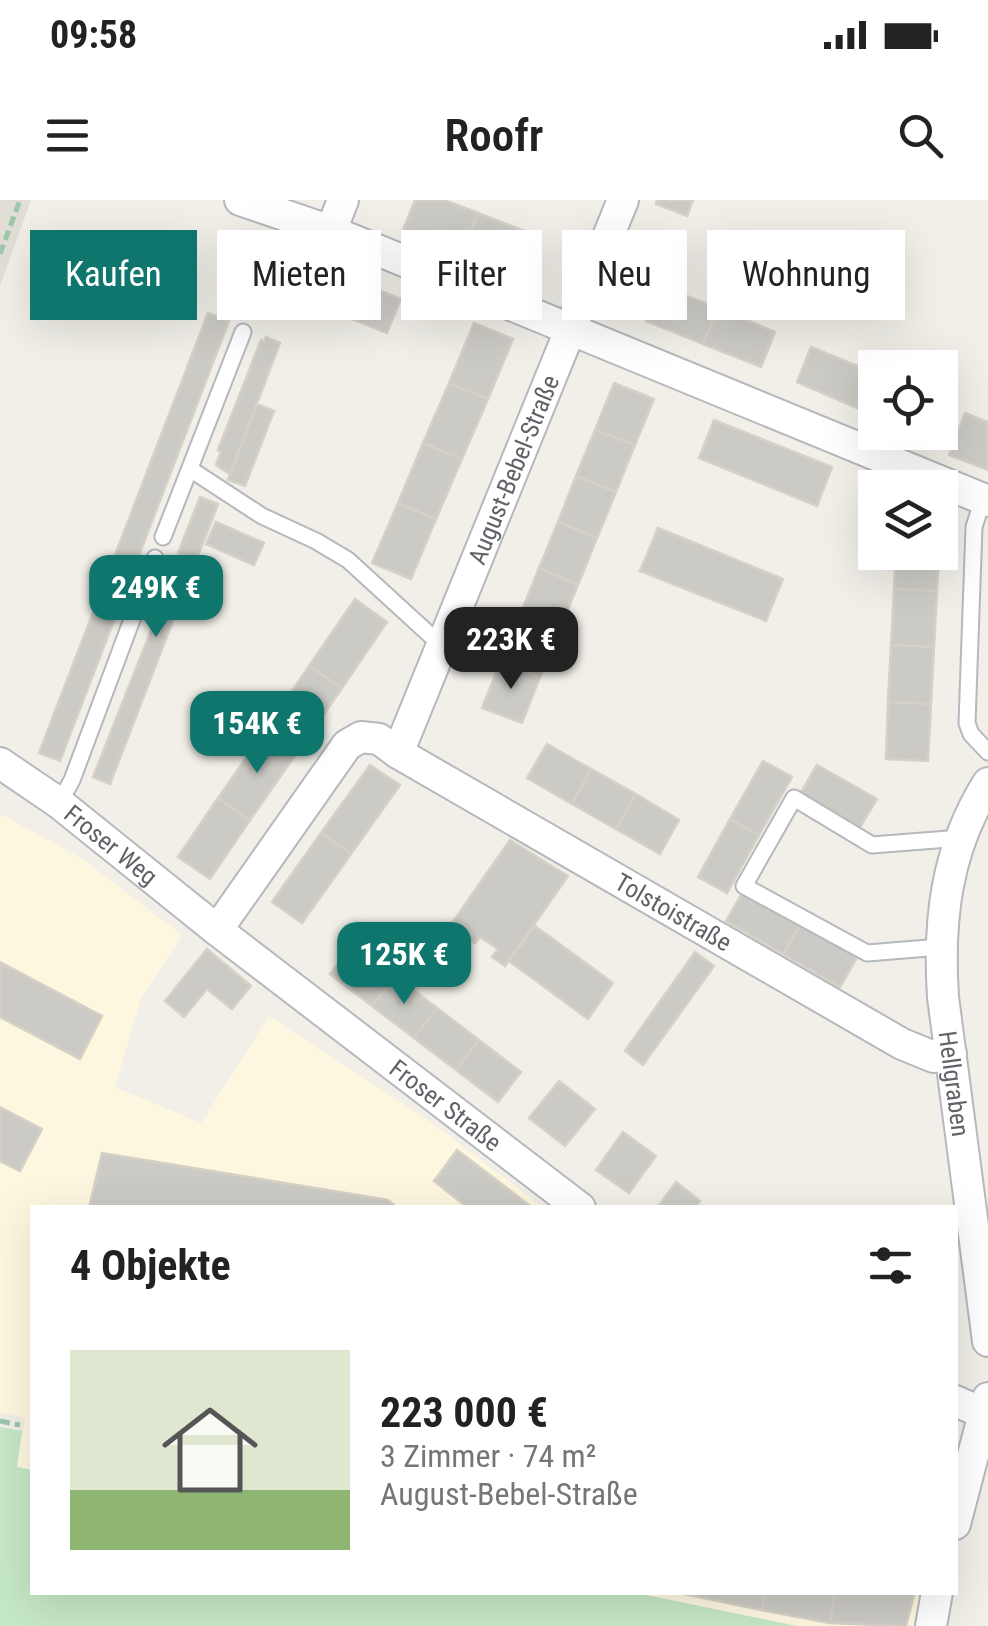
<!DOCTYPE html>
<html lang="de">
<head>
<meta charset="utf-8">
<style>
	:root { --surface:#fff; --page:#f2f2f2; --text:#222; --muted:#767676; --line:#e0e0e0; --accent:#0f766e }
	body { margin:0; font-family:"Roboto Condensed",sans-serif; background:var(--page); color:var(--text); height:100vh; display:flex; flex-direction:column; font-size:38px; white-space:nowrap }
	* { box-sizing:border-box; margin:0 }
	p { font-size:32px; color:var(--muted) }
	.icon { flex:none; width:55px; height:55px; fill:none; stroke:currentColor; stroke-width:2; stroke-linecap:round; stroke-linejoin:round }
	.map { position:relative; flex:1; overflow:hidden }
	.side { position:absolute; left:30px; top:1005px; width:928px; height:390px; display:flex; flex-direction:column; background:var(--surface); border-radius:0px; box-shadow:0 10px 40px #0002 }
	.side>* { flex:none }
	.banner { position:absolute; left:30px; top:30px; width:930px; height:90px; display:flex; gap:20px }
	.tools { position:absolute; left:858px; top:150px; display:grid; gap:20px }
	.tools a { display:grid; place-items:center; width:100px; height:100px; border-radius:0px; background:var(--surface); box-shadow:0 10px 40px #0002; font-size:50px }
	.price { position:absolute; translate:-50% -85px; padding:0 22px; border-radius:20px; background:var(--accent); color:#fff; font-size:32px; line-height:65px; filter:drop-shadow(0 2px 5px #0008) }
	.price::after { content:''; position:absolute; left:50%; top:60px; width:30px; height:22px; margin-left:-15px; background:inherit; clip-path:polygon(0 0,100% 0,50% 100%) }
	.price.active { background:#222; color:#fff }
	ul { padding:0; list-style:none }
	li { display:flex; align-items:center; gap:30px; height:250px; padding:0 40px }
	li+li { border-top:2px solid var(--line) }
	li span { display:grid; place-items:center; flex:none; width:280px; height:200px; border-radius:0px; color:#555 }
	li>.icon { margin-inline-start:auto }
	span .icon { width:120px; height:120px; fill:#fffc; stroke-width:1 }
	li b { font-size:42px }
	h2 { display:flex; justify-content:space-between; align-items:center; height:120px; padding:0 40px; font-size:42px }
	.chip { padding:0 35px; border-radius:0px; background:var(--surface); box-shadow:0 10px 40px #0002; font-size:35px; line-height:90px }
	.chip.active { background:var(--accent); color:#fff }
	.status { display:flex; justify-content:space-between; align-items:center; height:70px; padding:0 50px; background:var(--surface); direction:ltr }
	.status svg { height:28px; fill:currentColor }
	header { display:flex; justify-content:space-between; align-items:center; height:130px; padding:0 40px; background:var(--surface); font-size:45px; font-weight:600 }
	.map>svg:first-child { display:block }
	.commercial { fill:#fef7e0 }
	.education { fill:#e1ded6 }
	.green { fill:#c5e8c5 }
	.building { fill:#cccac5; stroke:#d6d1c6; stroke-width:2.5 }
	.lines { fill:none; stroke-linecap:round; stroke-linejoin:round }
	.service-casing { stroke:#b5b8bc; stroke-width:19 }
	.minor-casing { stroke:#b5b8bc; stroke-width:34 }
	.path { stroke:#9cc7a9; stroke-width:5; stroke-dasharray:10 5; stroke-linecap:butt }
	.service { stroke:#fff; stroke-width:15 }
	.minor { stroke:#fff; stroke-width:30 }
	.labels { text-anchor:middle; stroke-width:9; stroke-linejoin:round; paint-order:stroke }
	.street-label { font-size:25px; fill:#5f6368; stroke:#fff }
</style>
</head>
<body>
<div class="status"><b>09:58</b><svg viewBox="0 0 49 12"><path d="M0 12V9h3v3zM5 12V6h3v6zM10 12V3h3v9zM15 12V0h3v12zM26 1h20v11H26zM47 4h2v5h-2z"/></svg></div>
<header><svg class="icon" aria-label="menu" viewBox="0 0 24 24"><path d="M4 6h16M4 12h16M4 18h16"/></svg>Roofr<svg class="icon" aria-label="search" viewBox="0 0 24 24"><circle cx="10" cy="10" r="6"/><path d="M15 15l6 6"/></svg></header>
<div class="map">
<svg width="988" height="1426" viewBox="0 0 988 1426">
	<rect width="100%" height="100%" fill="#f1efe8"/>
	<!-- commercial -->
	<path class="commercial" d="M0 614 80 657 182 735 141 798 115 887 201 923 269 816 428 920 542 1007 32 1008V1270L17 1267 25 1218 0 1212Z
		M632 1393H925L917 1426H797Z"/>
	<!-- education -->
	<path class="education" d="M0 0H31L0 86Z"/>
	<!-- green -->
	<path class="green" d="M0 1227 22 1231 17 1267 32 1270V1392H632L797 1426H0Z"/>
	<!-- building -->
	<path class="building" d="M415 0H444L478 13 462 54 403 30Z
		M657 0H693L687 16 656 4Z
		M478 13 537 36 521 77 462 54Z
		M282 52 401 99 387 133 269 86Z
		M661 86 718 108 703 144 646 121Z
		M718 108 775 132 761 167 703 144Z
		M208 113 229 121 60 561 39 553Z
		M474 123 513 139 488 199 449 183Z
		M266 137 280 143 230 274 216 265 221 251 218 250 261 140 264 142Z
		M811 147 872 172 857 208 797 182Z
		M872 172 875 174V215L857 208Z
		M449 183 488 199 462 259 423 243Z
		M614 183 654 199 635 245 595 230Z
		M257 204 274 211 245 286 228 280Z
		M965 213 988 222V270L949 255Z
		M714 220 832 267 817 306 699 258Z
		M595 230 635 245 616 292 576 276Z
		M423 243 462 259 436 319 398 303Z
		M576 276 616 292 597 338 558 322Z
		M200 297 218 304 110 584 93 577 181 355 178 353Z
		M398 303 436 319 411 379 372 363Z
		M216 322 264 343 254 365 206 344Z
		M558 322 597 338 578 385 539 368Z
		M658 328 783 379 766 421 640 371Z
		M896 352H939L937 391 894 389Z
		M539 368 578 385 559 431 520 415Z
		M894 389 937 391 934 447 891 445Z
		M355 399 387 422 342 488 309 466Z
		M520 415 559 431 540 477 501 461Z
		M891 445 934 447 931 504 888 502Z
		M501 461 540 477 522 523 482 508Z
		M309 466 342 488 296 554 264 532Z
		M888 502 931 504 928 561 886 559Z
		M264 532 296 554 250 620 218 598Z
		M547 544 591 569 572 604 527 578Z
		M763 561 792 577 759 635 730 619Z
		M370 565 400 585 351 654 321 633Z
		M817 565 877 599 859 629 800 594Z
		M591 569 636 594 616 629 572 604Z
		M636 594 679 620 660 654 616 629Z
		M218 598 250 620 210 679 178 657Z
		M730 619 759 635 727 693 698 677Z
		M321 633 351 654 302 723 272 702Z
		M510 640 568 676 505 766 492 757 498 749 480 737 475 743 450 726Z
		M744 690 801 723 783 754 726 721Z
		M801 723 858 756 840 787 783 754Z
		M535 726 613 783 588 819 509 761Z
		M353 744 395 776 372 806 330 774Z
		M207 749 251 786 232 809 207 789 184 817 165 801Z
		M695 752 714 766 643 865 625 851Z
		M0 762 102 816 80 859 0 817Z
		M395 776 437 808 414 838 372 806Z
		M437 808 479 840 456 870 414 838Z
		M479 840 521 872 498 902 456 870Z
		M559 881 595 909 565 946 529 918Z
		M0 907 42 929 20 971 0 961Z
		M623 932 656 956 629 993 596 970Z
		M457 950 533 1008H468L434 981Z
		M102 953 388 1000 397 1008H89Z
		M676 982 700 1001 695 1008H657Z
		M674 1392H766L762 1410Z
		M766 1392H835L830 1423 762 1410Z
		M835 1392H915L906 1426 830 1423Z"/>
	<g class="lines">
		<!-- service casing -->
		<g class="service-casing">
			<path id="service" d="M190 269 262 316 316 341 348 360 442 446
				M983 299 974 327 967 523 971 534 988 552
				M163 337 243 132
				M59 603 72 580 155 358
				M941 747 867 753 744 686 794 598 872 645 961 638"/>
		</g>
		<!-- minor casing -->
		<g class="minor-casing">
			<g id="minor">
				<path d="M240 0 331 31 988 301"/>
				<path d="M331 31 343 0"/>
				<path id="s1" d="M398 553 902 844 934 857 951 854"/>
				<path id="s2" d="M0 563 59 603 217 730 580 1008"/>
				<path id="s3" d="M988 583C946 650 938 720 943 797L988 1141"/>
				<path id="s4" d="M217 730 347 545 361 537 379 539 398 553 623 0"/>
				<path d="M955 1201 988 1215"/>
				<path d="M955 1324 988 1198"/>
				<path d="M931 1426 937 1392"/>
			</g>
		</g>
		<!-- path -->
		<path class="path" d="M0 54 20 0
			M0 1221 20 1225"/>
		<!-- service -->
		<use href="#service" class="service"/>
		<!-- minor -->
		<use href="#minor" class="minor"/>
	</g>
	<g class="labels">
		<!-- street labels -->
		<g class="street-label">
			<text dy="9" stroke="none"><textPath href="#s4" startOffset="590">August-Bebel-Straße</textPath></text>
			<text dy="9" stroke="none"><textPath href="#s2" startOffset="138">Froser Weg</textPath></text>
			<text dy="9" stroke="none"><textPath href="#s1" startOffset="318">Tolstoistraße</textPath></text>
			<text dy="9" stroke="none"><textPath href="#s3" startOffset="310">Hellgraben</textPath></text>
			<text dy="9" stroke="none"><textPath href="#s2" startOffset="562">Froser Straße</textPath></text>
		</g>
	</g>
</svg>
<div class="tools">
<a><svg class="icon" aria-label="locate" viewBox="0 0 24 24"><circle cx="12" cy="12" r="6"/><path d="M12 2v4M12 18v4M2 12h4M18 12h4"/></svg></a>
<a><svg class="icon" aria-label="layers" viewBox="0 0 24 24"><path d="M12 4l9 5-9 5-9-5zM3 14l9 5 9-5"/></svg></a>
</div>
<b class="price" style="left:156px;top:440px">249K €</b>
<b class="price active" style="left:511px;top:492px">223K €</b>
<b class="price" style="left:257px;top:576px">154K €</b>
<b class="price" style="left:404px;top:807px">125K €</b>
<div class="banner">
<a class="chip active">Kaufen</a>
<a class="chip">Mieten</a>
<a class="chip">Filter</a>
<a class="chip">Neu</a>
<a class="chip">Wohnung</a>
</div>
<section class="side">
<h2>4 Objekte<svg class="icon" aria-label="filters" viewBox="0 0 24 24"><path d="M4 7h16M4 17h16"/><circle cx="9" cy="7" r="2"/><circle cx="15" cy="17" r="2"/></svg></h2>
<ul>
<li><span style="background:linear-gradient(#dfe7d0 70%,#8fb573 0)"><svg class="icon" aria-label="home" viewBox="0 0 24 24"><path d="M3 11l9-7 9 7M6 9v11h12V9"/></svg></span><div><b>223 000 €</b><p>3 Zimmer · 74 m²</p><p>August-Bebel-Straße</p></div></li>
</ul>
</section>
</div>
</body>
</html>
